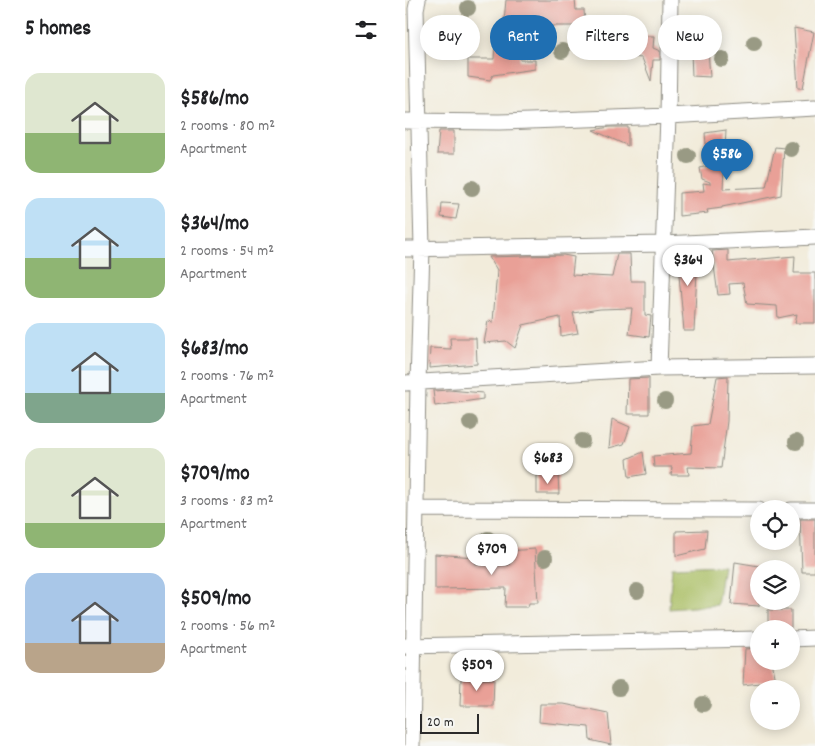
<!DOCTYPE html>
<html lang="en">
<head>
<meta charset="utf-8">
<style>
	:root { --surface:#fff; --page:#f2f2f2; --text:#202124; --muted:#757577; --accent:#1f6fb2 }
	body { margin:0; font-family:Dekko,sans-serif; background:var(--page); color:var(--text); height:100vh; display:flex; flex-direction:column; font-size:19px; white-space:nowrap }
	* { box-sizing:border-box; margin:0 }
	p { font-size:16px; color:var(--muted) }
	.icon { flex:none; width:28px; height:28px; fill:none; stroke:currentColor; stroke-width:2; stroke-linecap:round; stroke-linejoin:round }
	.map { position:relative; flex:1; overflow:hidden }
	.panel { display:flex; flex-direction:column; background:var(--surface); width:405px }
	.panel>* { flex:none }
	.top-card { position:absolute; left:15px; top:15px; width:320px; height:45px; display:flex; gap:10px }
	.fabs { position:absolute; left:345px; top:500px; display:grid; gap:10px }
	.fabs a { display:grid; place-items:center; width:50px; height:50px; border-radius:50%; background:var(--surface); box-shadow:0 2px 12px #0003; font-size:25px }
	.scale { position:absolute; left:15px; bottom:12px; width:59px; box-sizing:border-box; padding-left:5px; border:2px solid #2b2b2b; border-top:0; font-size:14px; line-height:18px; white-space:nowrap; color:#2b2b2b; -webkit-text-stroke:4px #f6f6f2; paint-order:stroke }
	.price { position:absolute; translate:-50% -42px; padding:0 11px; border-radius:18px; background:#fff; color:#222; font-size:16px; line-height:32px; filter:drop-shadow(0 1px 2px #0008) }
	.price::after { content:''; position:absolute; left:50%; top:30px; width:15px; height:11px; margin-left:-8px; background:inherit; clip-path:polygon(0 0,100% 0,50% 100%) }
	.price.active { background:var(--accent); color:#fff }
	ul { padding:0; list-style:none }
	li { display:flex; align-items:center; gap:15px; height:125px; padding:0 25px }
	li span { display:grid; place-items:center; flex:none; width:140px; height:100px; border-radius:15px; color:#555 }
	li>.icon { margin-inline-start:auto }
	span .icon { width:60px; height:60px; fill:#fffc; stroke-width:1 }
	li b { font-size:21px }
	h2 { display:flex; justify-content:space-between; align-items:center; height:60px; padding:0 25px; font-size:21px }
	.tag { padding:0 18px; border-radius:22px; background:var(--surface); box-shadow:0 2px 12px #0003; font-size:18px; line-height:45px }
	.tag.active { background:var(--accent); color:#fff }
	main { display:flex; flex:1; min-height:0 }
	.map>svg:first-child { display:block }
	.green { fill:#a9bd62; stroke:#6a7446 }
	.building { fill:#e9a097 }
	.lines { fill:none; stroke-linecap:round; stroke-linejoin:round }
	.minor-casing { stroke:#8e8c83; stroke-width:17 }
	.minor { stroke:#fff; stroke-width:15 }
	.tree { fill:#999a84 }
</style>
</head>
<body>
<main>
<section class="panel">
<h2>5 homes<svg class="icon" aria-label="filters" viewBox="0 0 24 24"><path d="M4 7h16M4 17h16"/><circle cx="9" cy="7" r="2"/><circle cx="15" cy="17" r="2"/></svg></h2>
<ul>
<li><span style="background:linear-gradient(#dfe7d0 60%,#8fb573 0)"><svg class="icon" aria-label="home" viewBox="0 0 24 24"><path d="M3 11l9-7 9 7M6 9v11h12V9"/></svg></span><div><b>$586/mo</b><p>2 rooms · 80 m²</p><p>Apartment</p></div></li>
<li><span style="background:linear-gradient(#bfe0f5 60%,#8fb573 0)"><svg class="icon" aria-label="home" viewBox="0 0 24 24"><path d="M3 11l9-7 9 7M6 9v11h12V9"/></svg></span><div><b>$364/mo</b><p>2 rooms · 54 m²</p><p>Apartment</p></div></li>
<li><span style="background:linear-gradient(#bfe0f5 70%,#7fa58c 0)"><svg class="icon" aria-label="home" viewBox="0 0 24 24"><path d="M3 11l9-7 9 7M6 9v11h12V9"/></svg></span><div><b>$683/mo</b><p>2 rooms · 76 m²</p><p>Apartment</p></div></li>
<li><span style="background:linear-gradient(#dfe7d0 75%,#8fb573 0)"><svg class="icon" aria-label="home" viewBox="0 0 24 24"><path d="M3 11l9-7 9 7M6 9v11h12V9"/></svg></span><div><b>$709/mo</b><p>3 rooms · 83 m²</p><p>Apartment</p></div></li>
<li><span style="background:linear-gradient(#a9c7e8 70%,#b9a48a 0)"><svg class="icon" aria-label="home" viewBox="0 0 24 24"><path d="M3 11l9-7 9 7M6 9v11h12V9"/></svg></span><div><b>$509/mo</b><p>2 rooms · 56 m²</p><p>Apartment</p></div></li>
</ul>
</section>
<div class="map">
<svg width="410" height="746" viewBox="0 0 410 746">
	<rect width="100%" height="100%" fill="#f6f6f2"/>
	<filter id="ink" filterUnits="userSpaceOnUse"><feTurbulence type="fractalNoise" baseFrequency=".02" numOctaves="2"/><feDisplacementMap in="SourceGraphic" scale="10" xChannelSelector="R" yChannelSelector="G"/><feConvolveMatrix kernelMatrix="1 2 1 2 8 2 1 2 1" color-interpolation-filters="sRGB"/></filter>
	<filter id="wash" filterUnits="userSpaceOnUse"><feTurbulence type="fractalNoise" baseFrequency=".0096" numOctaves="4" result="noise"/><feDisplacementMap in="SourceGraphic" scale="20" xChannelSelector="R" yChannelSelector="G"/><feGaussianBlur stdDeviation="1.12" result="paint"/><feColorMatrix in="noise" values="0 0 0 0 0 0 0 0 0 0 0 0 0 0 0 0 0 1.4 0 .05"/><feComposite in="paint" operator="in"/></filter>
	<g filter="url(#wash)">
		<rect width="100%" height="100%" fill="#f2ecdb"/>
		<!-- green -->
		<path class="green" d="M318 565 312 605 264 609 267 567Z"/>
		<g id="blocks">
			<!-- building -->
			<path class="building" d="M101 0H170L171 10H179L180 26H134L136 43 114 57 115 60H130V69L88 75 85 80 63 77V59H89L90 45 99 42 98 31Z
				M389 28 409 32 398 88H393Z
				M210 31 229 40 227 36H249L248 48 255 51V60H248L246 81 237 58 208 55Z
				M303 50 305 77 287 76 286 52Z
				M205 127H223V146L188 130Z
				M321 130 318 189 361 187 370 147 379 148 376 195 317 207V208L302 210 303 213 274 216V193L299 191 298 183 305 184V182L297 179 295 168 303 166 300 133Z
				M34 131H49V154H32Z
				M37 203 54 204 51 219 36 217Z
				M323 250V262L390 256 389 273H410V323H390L392 314 373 318 372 306 342 304 338 283 324 284 325 294 313 295 307 251Z
				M293 252 289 331H279L272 253Z
				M212 254H225L226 281H240V315L246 316 244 337 224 334 227 308 195 309 168 313 173 333 156 336 155 317 118 325 110 348 101 341 79 343 83 321 88 322 92 270 84 257 158 255 169 257 167 275 207 277Z
				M45 338H71L72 364 24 368 25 348 46 349Z
				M323 376 322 421 316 468 283 467 284 475H266L267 467H249L248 456 286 453 288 426 303 424 312 377Z
				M244 378V414H222L223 379Z
				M44 390 78 393V399L30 406 28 391Z
				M207 419 225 427 219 444 204 448Z
				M238 452 241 474 224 477 222 459Z
				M132 475H153L154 494H132Z
				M395 519H410V572H397Z
				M302 530 300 549 271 556V531Z
				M130 549 133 603H124L123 607H100L101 588 30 589V554L70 557 71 564 104 565 103 551Z
				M330 562 354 566V606L326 604Z
				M363 610H386V629H363Z
				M354 648V661H367L371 681 338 685 340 649Z
				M56 679H89L88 706H55Z
				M135 704H159L203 713 206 745 185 740 184 727 134 722Z"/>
		</g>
	</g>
	<g filter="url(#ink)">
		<use href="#blocks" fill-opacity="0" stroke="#8e8c83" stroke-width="1"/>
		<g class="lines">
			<!-- minor casing -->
			<g class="minor-casing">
				<path id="minor" d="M0 121 94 122 263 116 410 108
					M0 249 258 244 410 237
					M254 368 263 116 265 0
					M0 383 254 368 410 366
					M12 509 354 510
					M386 510H410
					M386 639 410 638
					M0 646 354 639
					M7 746 13 383 17 248 11 9 13 0"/>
			</g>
			<!-- minor -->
			<use href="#minor" class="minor"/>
		</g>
		<!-- trees -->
		<g class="tree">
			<circle cx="63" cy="8" r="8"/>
			<circle cx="349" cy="43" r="8"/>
			<circle cx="38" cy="47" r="8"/>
			<circle cx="157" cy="51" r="8"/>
			<circle cx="317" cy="59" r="8"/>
			<circle cx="386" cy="149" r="8"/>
			<circle cx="283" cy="156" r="8"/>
			<circle cx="67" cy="188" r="8"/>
			<circle cx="260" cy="401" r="8"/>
			<circle cx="65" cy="423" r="8"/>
			<circle cx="177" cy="441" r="8"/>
			<circle cx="391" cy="442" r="8"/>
			<circle cx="83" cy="539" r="8"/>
			<circle cx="140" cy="558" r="8"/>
			<circle cx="232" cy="591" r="8"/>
			<circle cx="214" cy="688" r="8"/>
			<circle cx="298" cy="704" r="8"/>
		</g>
	</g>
</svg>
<div class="fabs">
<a><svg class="icon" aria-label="locate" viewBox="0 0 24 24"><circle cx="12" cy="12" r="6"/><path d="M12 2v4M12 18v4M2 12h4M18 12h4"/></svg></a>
<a><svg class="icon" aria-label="layers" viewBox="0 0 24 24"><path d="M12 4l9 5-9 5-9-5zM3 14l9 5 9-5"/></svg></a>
<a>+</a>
<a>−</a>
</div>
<div class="scale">20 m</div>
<b class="price active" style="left:322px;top:181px">$586</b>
<b class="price" style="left:283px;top:287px">$364</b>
<b class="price" style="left:143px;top:485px">$683</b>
<b class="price" style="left:87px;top:576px">$709</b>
<b class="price" style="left:72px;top:692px">$509</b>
<div class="top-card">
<a class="tag">Buy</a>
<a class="tag active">Rent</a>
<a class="tag">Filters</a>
<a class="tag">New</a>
</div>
</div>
</main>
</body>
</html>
